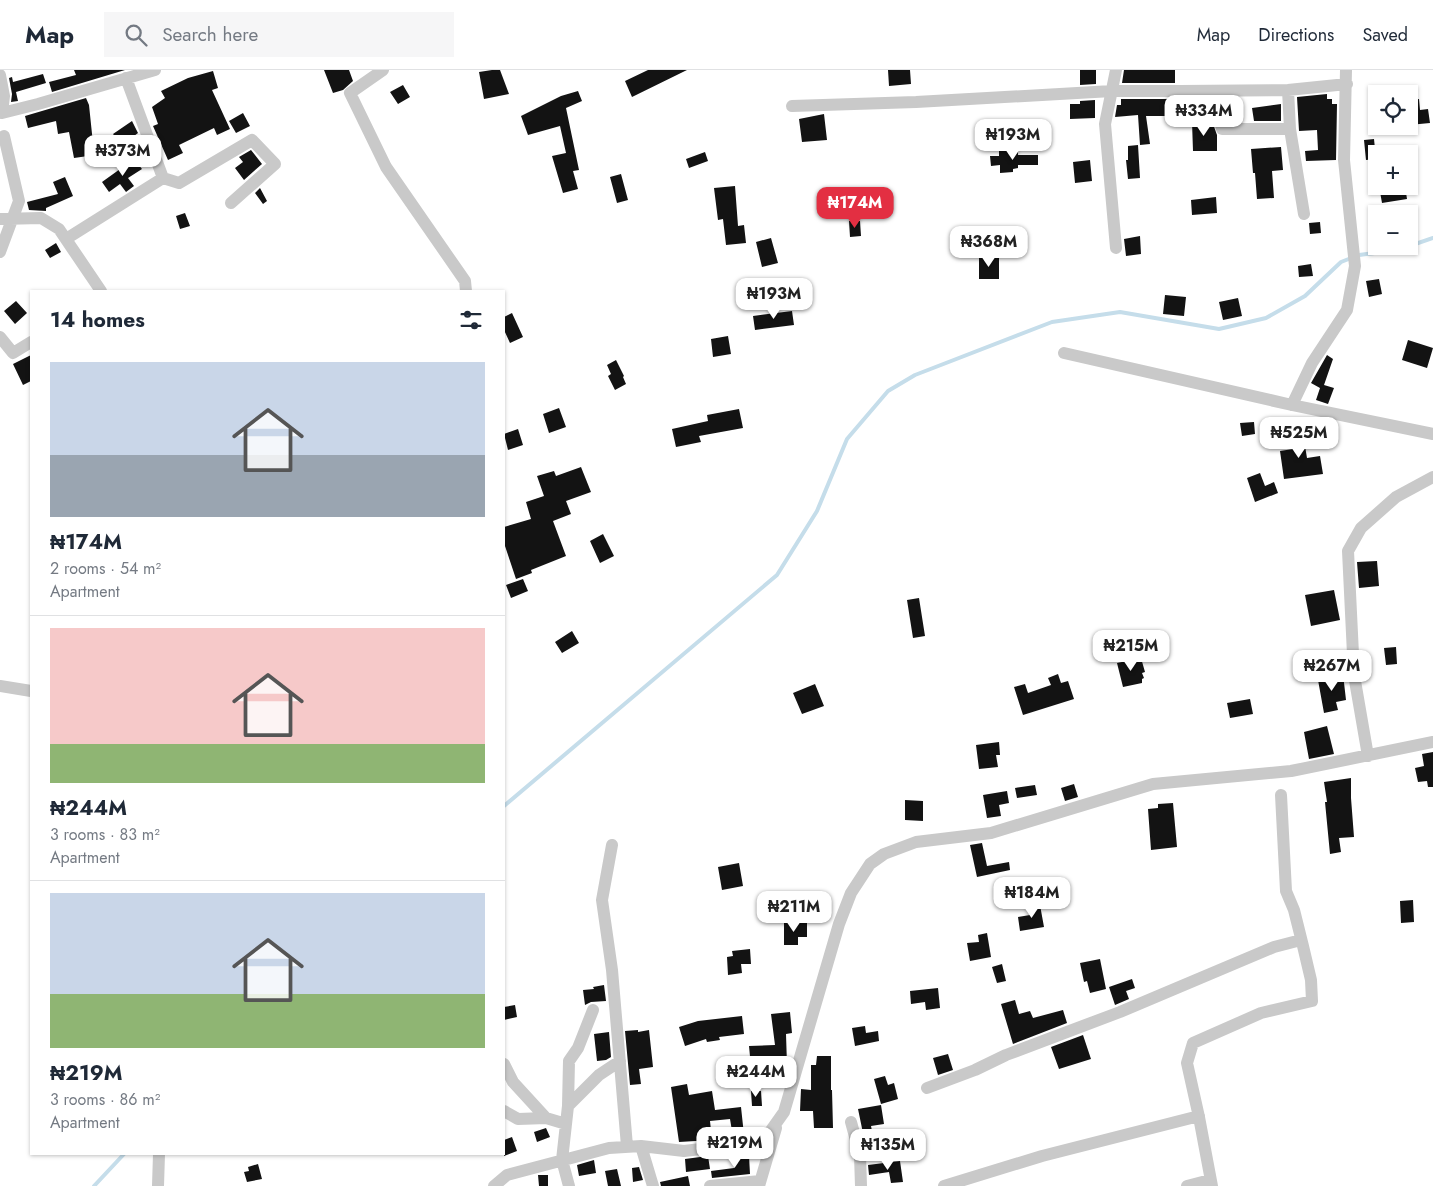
<!DOCTYPE html>
<html lang="en">
<head>
<meta charset="utf-8">
<style>
	:root { --surface:#fff; --page:#f6f6f7; --text:#1f2937; --muted:#747a83; --line:#e0e1e3; --accent:#e32f42 }
	body { margin:0; font-family:Jost,sans-serif; background:var(--page); color:var(--text); height:100vh; display:flex; flex-direction:column; font-size:19px; white-space:nowrap }
	* { box-sizing:border-box; margin:0 }
	p { font-size:16px; color:var(--muted) }
	.icon { flex:none; width:28px; height:28px; fill:none; stroke:currentColor; stroke-width:2; stroke-linecap:round; stroke-linejoin:round }
	.map { position:relative; flex:1; overflow:hidden }
	.drawer { position:absolute; left:30px; top:220px; width:475px; height:865px; display:flex; flex-direction:column; background:var(--surface); border-radius:0px; box-shadow:0 1px 4px #0004 }
	.drawer>* { flex:none }
	.buttons { position:absolute; left:1368px; top:15px; display:grid; gap:10px }
	.buttons a { display:grid; place-items:center; width:50px; height:50px; border-radius:0px; background:var(--surface); box-shadow:0 1px 4px #0004; font-size:25px }
	.price { position:absolute; translate:-50% -42px; padding:0 11px; border-radius:10px; background:#fff; color:#222; font-size:16px; line-height:32px; filter:drop-shadow(0 1px 2px #0008) }
	.price::after { content:''; position:absolute; left:50%; top:30px; width:15px; height:11px; margin-left:-8px; background:inherit; clip-path:polygon(0 0,100% 0,50% 100%) }
	.price.on { background:var(--accent); color:#fff }
	ul { padding:0; list-style:none }
	li { display:grid; align-content:center; gap:10px; height:265px; padding:0 20px }
	li+li { border-top:1px solid var(--line) }
	li span { display:grid; place-items:center; height:155px; border-radius:0px; color:#555 }
	li>.icon { margin-inline-start:auto }
	span .icon { width:90px; height:90px; fill:#fffc; stroke-width:1 }
	li b { font-size:21px }
	h2 { display:flex; justify-content:space-between; align-items:center; height:60px; padding:0 20px; font-size:21px }
	header { display:flex; align-items:center; gap:30px; box-sizing:border-box; height:70px; padding:0 25px; background:var(--surface); border-bottom:1px solid var(--line) }
	header strong { font-size:24px }
	nav { display:flex; gap:28px; margin-inline-start:auto; font-size:18px }
	.search { width:350px; height:45px; background:var(--page); display:flex; align-items:center; gap:12px; box-sizing:border-box; padding:0 18px; border-radius:0px; color:var(--muted); font-size:19px }
	.map>svg:first-child { display:block }
	.lines { fill:none; stroke-linecap:round; stroke-linejoin:round }
	.stream { stroke:#c5ddea; stroke-width:4 }
	.building { fill:#131313 }
	.minor { stroke:#c9c9c9; stroke-width:12 }
</style>
</head>
<body>
<header>
<strong>Map</strong>
<div class="search"><svg class="icon" aria-label="search" viewBox="0 0 24 24"><circle cx="10" cy="10" r="6"/><path d="M15 15l6 6"/></svg>Search here</div>
<nav><a>Map</a><a>Directions</a><a>Saved</a></nav>
</header>
<div class="map">
<svg width="1433" height="1116" viewBox="0 0 1433 1116">
	<rect width="100%" height="100%" fill="#fff"/>
	<g class="lines">
		<!-- stream -->
		<path class="stream" d="M504 736 777 505 817 441 847 369 888 321 915 305 1052 252 1120 242 1219 259 1266 248 1305 226 1341 192 1359 185 1398 180 1433 168
			M94 1116 124 1084"/>
	</g>
	<!-- building -->
	<path class="building" d="M74 0H125L52 22 49 12 76 5Z
		M324 0H349L353 11 343 20 333 23Z
		M492 0H500L509 24 484 29 479 2Z
		M648 0H687L632 27 625 11Z
		M888 0H910L911 14 889 16Z
		M1080 0H1096V14L1080 15Z
		M1124 0H1175V13H1122Z
		M213 1 218 18 212 20 230 59 217 65 214 58 179 75 183 83 168 90 153 56 158 54 152 37 165 28 161 21 188 8Z
		M43 4 46 13 16 22 18 31 11 32 12 24 9 8 12 7 13 12Z
		M403 15 410 27 398 34 390 22Z
		M578 21 582 31 566 38 579 100 573 101 578 119 563 123 552 86 566 83 560 56 528 65 521 46 561 26Z
		M1327 24V29H1332V34H1337L1336 90 1306 91 1305 81 1318 80 1317 60 1299 61 1297 27Z
		M86 28 89 35 94 83 98 81 99 85 120 73 113 64 132 51 138 63 130 69 136 77 91 96 88 86 74 88 69 62 58 64 56 51 28 58 25 46Z
		M1121 29H1176V39H1172V46H1146L1150 74 1140 75 1138 45 1115 47 1117 35H1121Z
		M1419 29 1420 40 1428 39 1430 53 1409 55V30Z
		M1095 30V48L1070 49V34H1080V31Z
		M1281 34V51H1254L1252 38Z
		M243 43 250 56 236 63 229 51Z
		M824 44 827 70 802 72 799 49Z
		M1212 51 1217 65V81H1193L1192 52Z
		M1374 69 1376 89 1366 90 1364 70Z
		M1138 75 1140 108 1128 109 1126 90H1128V76Z
		M1281 77 1283 100 1272 101 1274 128 1257 129 1255 103H1253L1251 79Z
		M251 80 262 94 244 110 235 98 243 92 239 87Z
		M1018 80V85H1038V95H1018V98L1013 99V102L1000 103V95L991 96 990 86H999V81Z
		M705 82 708 91 689 98 686 89Z
		M134 89 142 99 128 108 134 116 126 122 120 114 109 122 102 112Z
		M1090 90 1092 111 1075 113 1073 92Z
		M621 104 628 130 617 133 610 107Z
		M65 107 73 126 46 138V141L29 140 27 132 58 124 53 112Z
		M735 116 738 156 744 155 746 173 726 175 723 149 718 150 714 118Z
		M1379 116H1405L1407 129 1382 133Z
		M260 118 267 131 263 134 255 123Z
		M1216 127 1217 143 1192 145 1191 130Z
		M185 143 190 156 180 159 176 146Z
		M849 151H860L861 166 850 167Z
		M1320 152 1321 163 1310 164 1309 153Z
		M1140 166 1141 184 1126 186 1124 169Z
		M771 168 778 193 762 197 756 172Z
		M56 173 61 182 50 188 45 180Z
		M999 186V209H979V187Z
		M1311 194 1313 206 1299 207 1298 196Z
		M1379 209 1382 224 1369 227 1366 211Z
		M1165 225 1186 227 1184 246 1163 244Z
		M1238 228 1242 246 1223 250 1219 232Z
		M16 231 27 243 15 254 4 241Z
		M792 241 794 255 755 260 753 246Z
		M512 243 523 267 510 273 504 260V247Z
		M728 266 731 284 713 287 711 269Z
		M1408 270 1433 278 1427 298 1402 290Z
		M31 285V311L23 315 13 294Z
		M1327 285 1333 289 1324 315 1334 318 1328 334 1316 330 1320 318 1311 313Z
		M616 290 624 306 623 307 626 314 615 320 608 306 611 304 607 295Z
		M559 338 566 357 549 363 543 344Z
		M739 339 743 358 699 366 701 372 676 377 672 359 708 351 707 345Z
		M1254 352 1255 364 1242 366 1240 353Z
		M1302 358 1307 388 1320 386 1323 404 1284 409 1280 381 1293 379 1289 360Z
		M518 359 523 375 508 380 504 364Z
		M581 397 591 422 566 431 571 444 553 451 566 486 531 500 532 503 516 509 504 473V457L531 449 526 432 544 426 537 406 554 401 556 406Z
		M1260 403 1265 416 1274 412 1278 423 1255 432 1247 408Z
		M603 464 614 486 600 493 590 471Z
		M1377 491 1379 516 1359 518 1357 492Z
		M523 509 528 521 511 528 506 515Z
		M1334 520 1340 550 1311 556 1305 525Z
		M919 528 925 566 913 568 907 530Z
		M572 561 579 573 562 583 555 572Z
		M1396 577 1397 594 1386 595 1384 578Z
		M1141 588 1145 602 1142 603 1144 608 1142 609V613L1123 617 1117 593Z
		M1058 604 1061 613 1068 611 1074 629 1023 645 1014 617 1025 614 1028 623 1051 615 1048 608Z
		M1343 604 1346 630 1336 632 1338 640 1324 643 1318 610Z
		M815 614 824 636 802 644 793 623Z
		M1250 629 1253 644 1230 648 1227 633Z
		M1327 656 1334 684 1309 689 1304 662Z
		M999 672 1000 685H996L998 697 979 699 976 675Z
		M1433 682V717H1428L1427 711 1418 712 1415 698 1424 696 1422 684Z
		M1351 708V728L1354 767 1339 768 1341 782 1330 784 1325 732H1327L1324 712Z
		M1074 714 1078 727 1065 731 1061 718Z
		M1035 715 1037 725 1017 728 1015 718Z
		M1007 721 1009 733 999 735 1001 746 987 748 983 725Z
		M905 730 923 731V751L905 750Z
		M1173 733 1177 777 1151 780 1148 739 1158 738V734Z
		M982 773 987 796 1009 792 1010 800 977 807 970 775Z
		M739 793 743 816 722 820 718 797Z
		M1413 830 1414 852 1401 853 1400 831Z
		M1040 835 1044 857 1020 861 1018 847 1030 845 1029 836Z
		M784 853H807V867H798V875H784Z
		M987 863 991 887 970 891 967 873 979 872 978 865Z
		M750 879 751 894H741L742 903 728 905 727 887 733 886 732 881Z
		M1100 889 1106 919 1090 923 1087 911 1084 912 1080 893Z
		M1002 894 1006 911 997 913 992 897Z
		M1132 909 1135 918 1126 921 1129 929 1115 935 1109 917Z
		M604 915 606 931 591 932 585 935 583 920 594 919 593 917Z
		M938 918 940 938 926 940 925 932 911 934 910 921Z
		M1015 930 1019 944 1030 941 1033 948 1063 940 1067 953 1013 974 1001 934Z
		M515 935 517 947 504 950V937Z
		M790 942 792 963 786 964 787 995 751 997 749 976 775 975 771 944Z
		M742 946 744 964 719 967 720 970 707 972 706 969 685 976 679 957 698 951Z
		M865 956 866 963 878 961 879 971 855 976 852 958Z
		M638 960V962L649 960 653 997 639 999 641 1014 630 1015 625 961Z
		M609 962 611 987 606 990 597 991 594 964Z
		M1083 965 1091 989 1059 999 1051 977Z
		M948 984 953 1000 938 1005 933 988Z
		M817 986H831V1020H832L833 1058H814L813 1041H800L801 1019 811 1020V995H816Z
		M885 1006 888 1015 894 1013 898 1029 881 1034 874 1009Z
		M687 1014 689 1025 712 1021 715 1040 741 1037 744 1065 733 1067 730 1049 710 1051 712 1070 679 1072 671 1017Z
		M751 1021H761L762 1036H752Z
		M881 1035 884 1054 871 1056 873 1066 864 1068 858 1039Z
		M546 1058 550 1067 537 1072 534 1062Z
		M512 1067 517 1081 504 1086V1070Z
		M708 1086 710 1099 686 1102 685 1089Z
		M749 1086 750 1104 712 1108 711 1101 734 1098 733 1088Z
		M594 1090 596 1103 579 1106 577 1095Z
		M900 1091 903 1112 891 1113 889 1102 869 1105 868 1095Z
		M258 1094 262 1109 247 1112 244 1102 249 1101 248 1097Z
		M639 1097 643 1110 633 1112 632 1098Z
		M617 1099 621 1116H608L605 1101Z
		M538 1105H548V1116H539Z
		M688 1106 690 1116H661L660 1112Z"/>
	<g class="lines">
		<!-- minor -->
		<path class="minor" d="M383 0 350 23 386 97 465 211 466 221
			M1116 0 1105 54 1116 178
			M0 5 4 26
			M1288 20 1290 59 1304 144
			M1180 21 1288 20 1347 14
			M0 26H4L2 43 38 34 155 0
			M792 36 916 32 1112 21H1180C1192 32 1206 37 1219 46L1222 59H1290
			M163 108 179 113 252 70 275 94 231 133
			M0 149 41 148 59 159 101 221
			M66 169 163 108 126 8
			M0 182 19 131 4 66
			M0 267 13 283 31 272
			M1064 283 1292 335 1433 364
			M1292 335 1312 293 1347 240 1355 196 1344 90 1346 0
			M0 616 31 621
			M1368 686 1354 605 1348 481 1361 458 1396 427 1433 407
			M612 775 602 830 612 900 627 1076
			M504 994 513 1012 546 1048 566 1054
			M927 1018 975 1000 1006 985 1120 942 1274 877 1301 870
			M568 1036 569 991 578 978 593 940
			M504 1041 518 1049 546 1048
			M851 1052 860 1085 861 1116
			M641 1076 653 1116
			M158 1116 159 1084
			M494 1116 507 1105 609 1078 641 1076 684 1081 752 1073 767 1066 784 1042 839 854 851 823 870 794 884 784 916 772 991 763 1153 714 1291 701 1433 672
			M569 1116 562 1090 568 1036 599 1005 620 991
			M710 1116 760 1111
			M759 1116 776 1058
			M944 1116 1042 1086 1199 1046
			M1187 1116 1210 1110
			M1212 1116 1199 1047 1187 993 1193 973 1261 943 1312 931 1311 910 1303 876 1294 840 1286 821 1281 725"/>
	</g>
</svg>
<div class="buttons">
<a><svg class="icon" aria-label="locate" viewBox="0 0 24 24"><circle cx="12" cy="12" r="6"/><path d="M12 2v4M12 18v4M2 12h4M18 12h4"/></svg></a>
<a>+</a>
<a>−</a>
</div>
<b class="price" style="left:1204px;top:67px">₦334M</b>
<b class="price" style="left:1013px;top:91px">₦193M</b>
<b class="price" style="left:123px;top:107px">₦373M</b>
<b class="price on" style="left:855px;top:159px">₦174M</b>
<b class="price" style="left:989px;top:198px">₦368M</b>
<b class="price" style="left:774px;top:250px">₦193M</b>
<b class="price" style="left:1299px;top:389px">₦525M</b>
<b class="price" style="left:1131px;top:602px">₦215M</b>
<b class="price" style="left:1332px;top:622px">₦267M</b>
<b class="price" style="left:1032px;top:849px">₦184M</b>
<b class="price" style="left:794px;top:863px">₦211M</b>
<b class="price" style="left:756px;top:1028px">₦244M</b>
<b class="price" style="left:735px;top:1099px">₦219M</b>
<b class="price" style="left:888px;top:1101px">₦135M</b>
<section class="drawer">
<h2>14 homes<svg class="icon" aria-label="filters" viewBox="0 0 24 24"><path d="M4 7h16M4 17h16"/><circle cx="9" cy="7" r="2"/><circle cx="15" cy="17" r="2"/></svg></h2>
<ul>
<li><span style="background:linear-gradient(#c9d6e8 60%,#9aa5b1 0)"><svg class="icon" aria-label="home" viewBox="0 0 24 24"><path d="M3 11l9-7 9 7M6 9v11h12V9"/></svg></span><div><b>₦174M</b><p>2 rooms · 54 m²</p><p>Apartment</p></div></li>
<li><span style="background:linear-gradient(#f6c9c9 75%,#8fb573 0)"><svg class="icon" aria-label="home" viewBox="0 0 24 24"><path d="M3 11l9-7 9 7M6 9v11h12V9"/></svg></span><div><b>₦244M</b><p>3 rooms · 83 m²</p><p>Apartment</p></div></li>
<li><span style="background:linear-gradient(#c9d6e8 65%,#8fb573 0)"><svg class="icon" aria-label="home" viewBox="0 0 24 24"><path d="M3 11l9-7 9 7M6 9v11h12V9"/></svg></span><div><b>₦219M</b><p>3 rooms · 86 m²</p><p>Apartment</p></div></li>
</ul>
</section>
</div>
</body>
</html>
